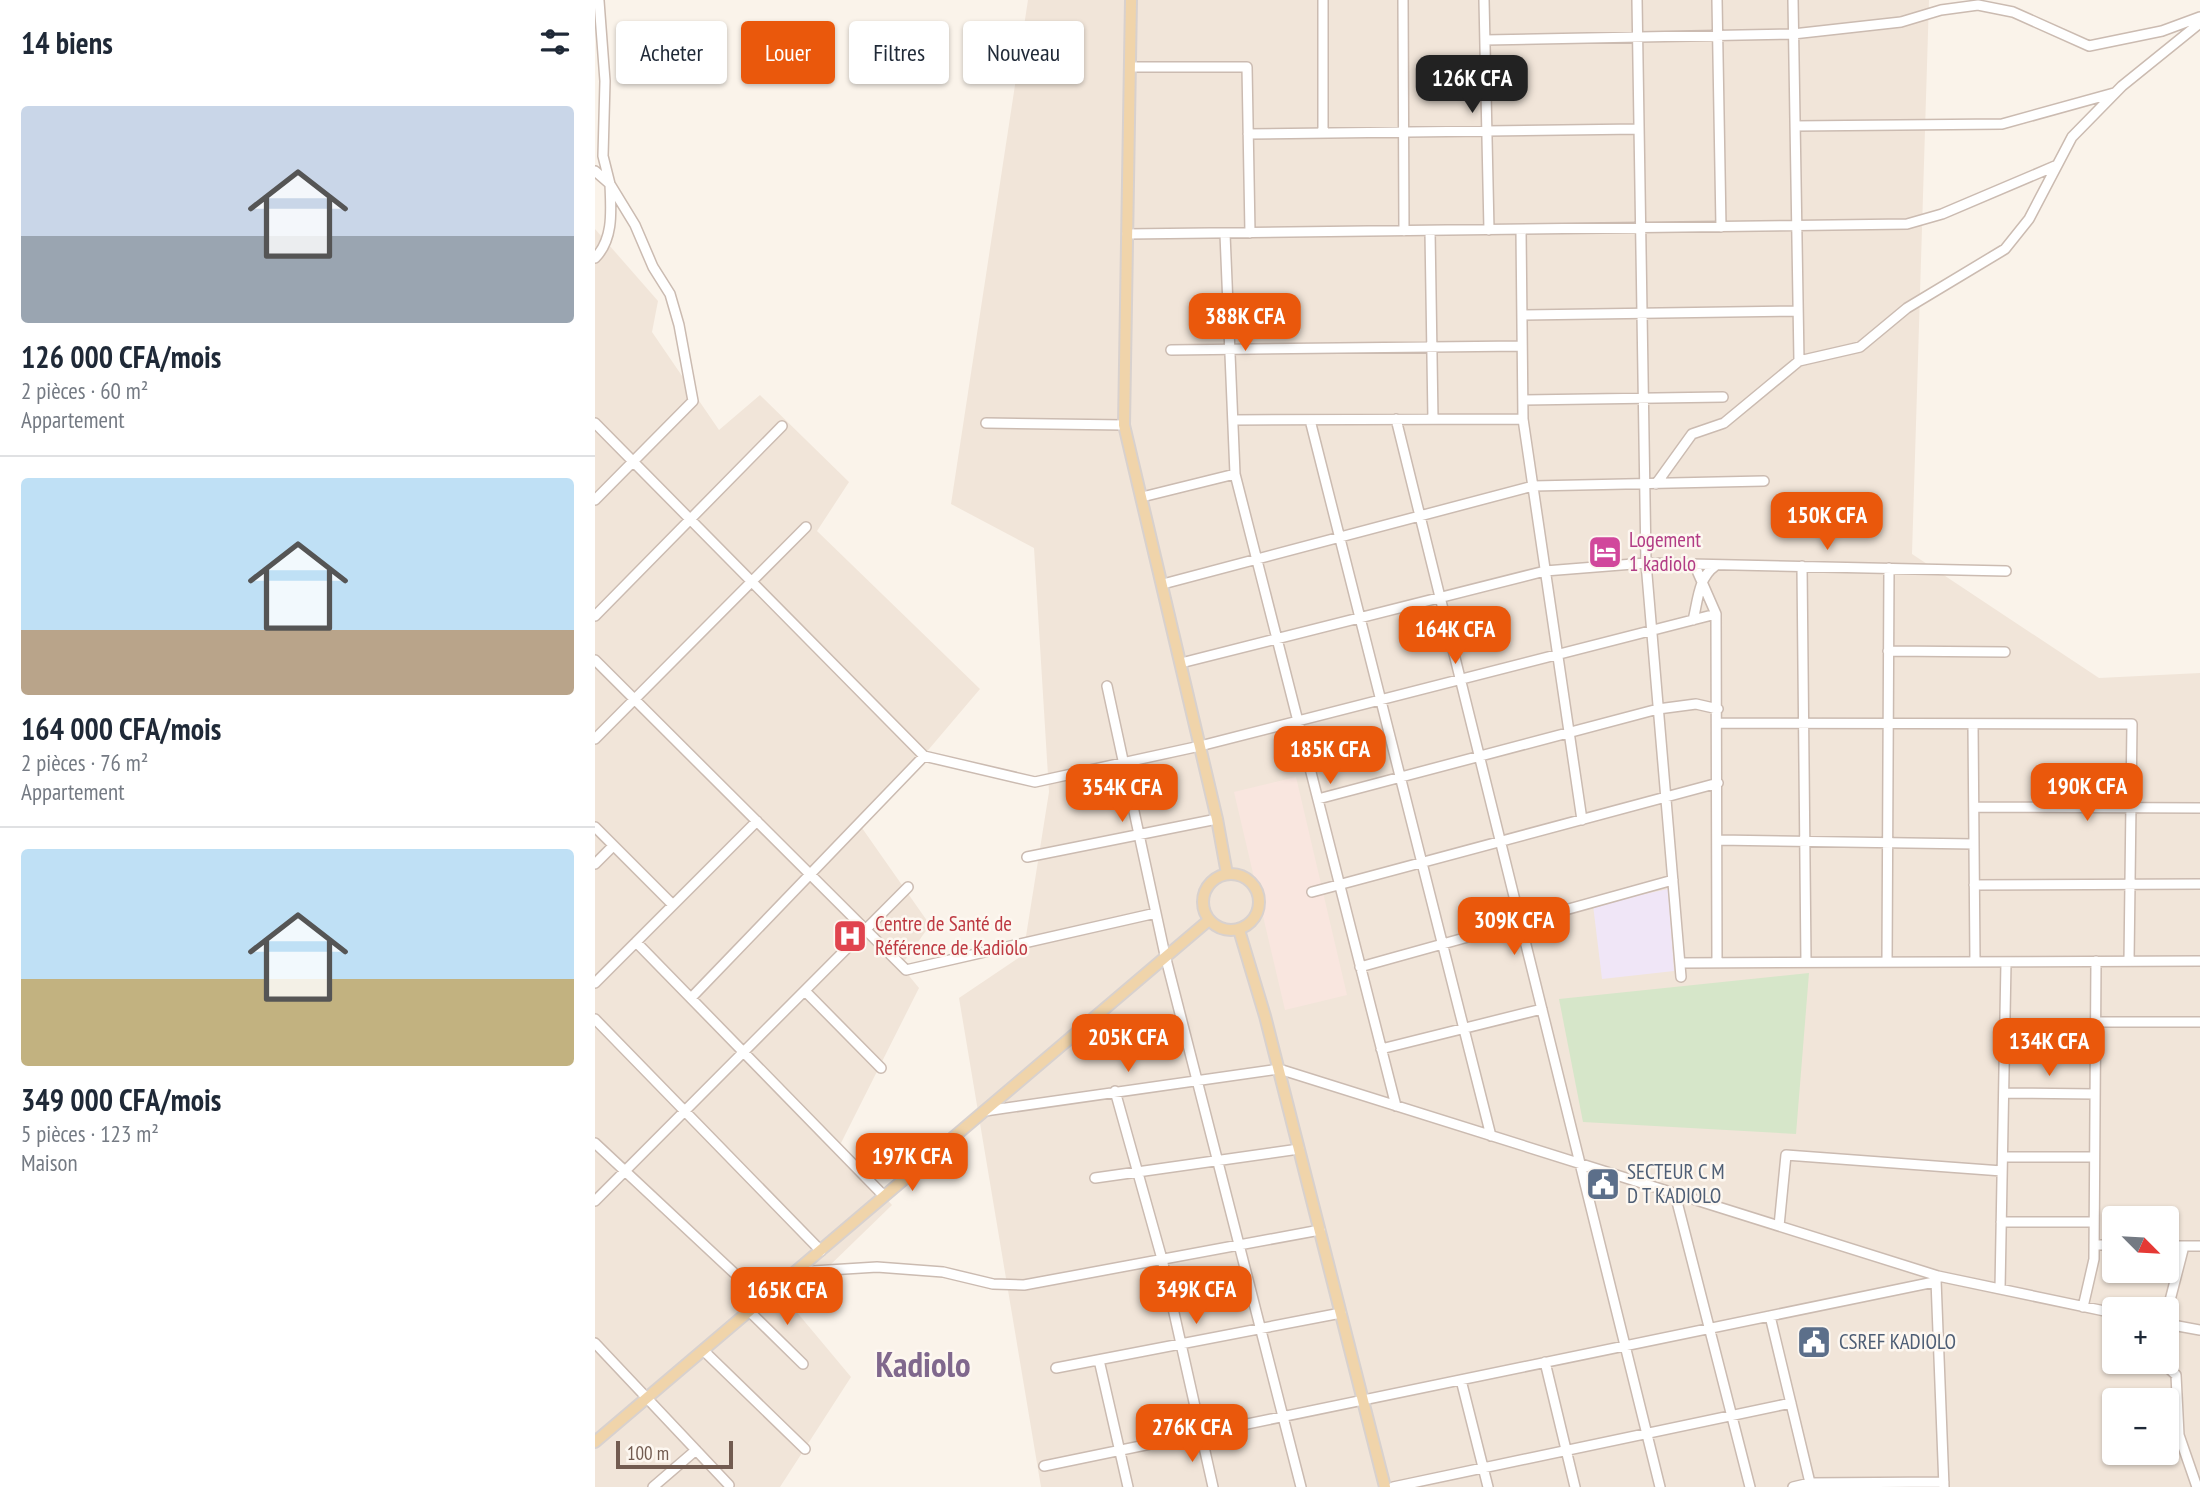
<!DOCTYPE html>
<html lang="fr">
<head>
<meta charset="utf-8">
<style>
	:root { --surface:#fff; --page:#f2f2f3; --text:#1f2937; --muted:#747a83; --line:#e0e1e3; --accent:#ea580c }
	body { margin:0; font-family:"PT Sans Narrow",sans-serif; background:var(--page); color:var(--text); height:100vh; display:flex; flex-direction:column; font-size:26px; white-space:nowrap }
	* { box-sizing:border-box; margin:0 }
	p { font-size:23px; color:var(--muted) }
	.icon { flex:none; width:38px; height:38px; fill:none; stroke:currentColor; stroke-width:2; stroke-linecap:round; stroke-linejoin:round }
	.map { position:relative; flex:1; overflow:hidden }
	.drawer { display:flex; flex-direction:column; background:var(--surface); width:595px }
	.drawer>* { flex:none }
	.banner { position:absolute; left:21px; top:21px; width:665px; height:63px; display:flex; gap:14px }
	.needle { width:46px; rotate:114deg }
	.fabs { position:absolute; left:1507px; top:1206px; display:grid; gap:14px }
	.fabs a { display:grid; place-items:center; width:77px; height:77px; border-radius:7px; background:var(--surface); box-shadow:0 2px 5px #0004; font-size:35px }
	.scale { position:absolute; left:21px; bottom:18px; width:117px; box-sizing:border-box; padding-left:7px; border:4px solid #725b50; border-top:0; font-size:19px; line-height:24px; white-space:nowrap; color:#725b50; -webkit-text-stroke:5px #fdf7f0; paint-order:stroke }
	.price { position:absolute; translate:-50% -60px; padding:0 16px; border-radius:14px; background:var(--accent); color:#fff; font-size:23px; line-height:46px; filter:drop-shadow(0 2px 4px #0008) }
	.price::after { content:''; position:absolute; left:50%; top:42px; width:21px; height:16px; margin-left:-10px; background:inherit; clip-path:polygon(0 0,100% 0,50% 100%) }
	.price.on { background:#222; color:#fff }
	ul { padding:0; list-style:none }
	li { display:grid; align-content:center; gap:14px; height:371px; padding:0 21px }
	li+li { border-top:2px solid var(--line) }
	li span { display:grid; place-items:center; height:217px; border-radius:7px; color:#555 }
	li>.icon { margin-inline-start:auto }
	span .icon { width:126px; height:126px; fill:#fffc; stroke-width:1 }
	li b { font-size:30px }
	h2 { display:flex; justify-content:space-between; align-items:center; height:84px; padding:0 21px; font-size:30px }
	.tag { padding:0 24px; border-radius:7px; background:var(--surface); box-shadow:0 2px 5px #0004; font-size:24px; line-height:63px }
	.tag.on { background:var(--accent); color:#fff }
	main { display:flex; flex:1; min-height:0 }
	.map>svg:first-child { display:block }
	.residential { fill:#f1e5d9; fill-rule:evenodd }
	.commercial { fill:#f9e6df }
	.education { fill:#f0e6f7 }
	.green { fill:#d6e6c9 }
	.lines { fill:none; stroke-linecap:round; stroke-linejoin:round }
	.minor-casing { stroke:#cbbbb1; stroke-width:12 }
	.major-casing { stroke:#d8d1ce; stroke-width:14 }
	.minor { stroke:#fff; stroke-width:9 }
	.major { stroke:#f0d4aa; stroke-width:10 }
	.labels { text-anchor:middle; stroke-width:5; stroke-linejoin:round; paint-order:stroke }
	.hotel-label { font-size:21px; fill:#b23c85; stroke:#fdf7f0; text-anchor:start }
	.health-label { font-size:21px; fill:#be3a42; stroke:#fdf7f0; text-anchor:start }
	.service-label { font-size:21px; fill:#4e5e75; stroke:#fdf7f0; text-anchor:start }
	.town-label { font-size:35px; font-weight:bold; fill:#80688d; stroke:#fdf7f0 }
</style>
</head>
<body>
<main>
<section class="drawer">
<h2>14 biens<svg class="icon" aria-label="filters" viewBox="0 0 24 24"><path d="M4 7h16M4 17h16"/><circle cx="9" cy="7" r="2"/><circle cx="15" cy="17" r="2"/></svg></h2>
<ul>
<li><span style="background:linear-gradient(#c9d6e8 60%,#9aa5b1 0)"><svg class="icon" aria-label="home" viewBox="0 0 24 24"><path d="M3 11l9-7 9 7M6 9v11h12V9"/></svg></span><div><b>126 000 CFA/mois</b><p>2 pièces · 60 m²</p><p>Appartement</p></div></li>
<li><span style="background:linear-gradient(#bfe0f5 70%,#b9a48a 0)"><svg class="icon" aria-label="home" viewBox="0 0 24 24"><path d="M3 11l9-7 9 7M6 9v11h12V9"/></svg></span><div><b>164 000 CFA/mois</b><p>2 pièces · 76 m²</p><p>Appartement</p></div></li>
<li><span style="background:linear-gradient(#bfe0f5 60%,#c2b280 0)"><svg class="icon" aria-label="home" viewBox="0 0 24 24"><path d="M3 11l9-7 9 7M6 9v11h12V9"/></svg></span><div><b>349 000 CFA/mois</b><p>5 pièces · 123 m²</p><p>Maison</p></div></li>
</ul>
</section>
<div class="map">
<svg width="1605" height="1487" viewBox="0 0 1605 1487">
	<rect width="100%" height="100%" fill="#faf3ea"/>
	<!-- residential -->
	<path class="residential" d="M433 0H1334L1317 554 1504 678 1605 673V1487H446L364 998 428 955 454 792 439 548 356 504ZM1519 1218H1572V1270H1519ZM1519 1309H1572V1362H1519ZM1519 1400H1572V1452H1519Z
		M0 229 63 301 57 332 124 430 165 395 254 482 222 531 385 689 267 828 335 925 306 966 324 988 244 1147 297 1205 195 1304 256 1377 185 1487H0Z"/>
	<!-- commercial -->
	<path class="commercial" d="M701 777 752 995 690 1010 639 792Z"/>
	<!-- education -->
	<path class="education" d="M1073 889 1079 971 1007 979 998 905Z"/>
	<!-- green -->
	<path class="green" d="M1214 973 1201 1134 988 1122 964 999Z"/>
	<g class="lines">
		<!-- minor casing -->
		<g class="minor-casing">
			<path id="minor" d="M728 0V133
				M808 0 809 231
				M889 0 894 230
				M1042 0 1051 563 1086 977
				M1122 0 1126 227
				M1198 0 1204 361
				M890 40 1198 34 1306 22 1346 10 1383 5 1418 12 1494 46 1567 31 1605 17
				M535 67H652L655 233
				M1200 126 1407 124 1519 93
				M653 134 1044 129
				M0 171 15 184C16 210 19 239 0 258
				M926 230 928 419 987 820
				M835 231 838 419
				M532 234 1312 224 1347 214 1460 166
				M630 234 640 474 801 1106
				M927 315 1203 311
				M576 350 927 346
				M928 400 1128 397
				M801 419 1065 1487
				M638 420 928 419
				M715 420 896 1136
				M0 423 329 756 440 782 605 746 1121 614
				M391 423 529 425
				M1061 484 1097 434 1129 423 1204 361 1265 347 1312 308 1410 249 1434 219 1477 137 1527 86 1605 23
				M547 497 640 474
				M0 500 98 401 84 325 75 294 58 267 40 225 15 184 8 156 10 81 4 1
				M1100 566 1121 614 1122 963
				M1207 566 1211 962
				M568 584 938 486 1169 481
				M0 616 187 426
				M1098 620C1103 601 1103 578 1120 566
				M1293 651 1410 652
				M0 660 311 970 561 913
				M586 663 950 571 1051 563 1411 571
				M512 686 570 955 706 1487
				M1123 723 1537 724 1534 961
				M1378 725 1380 962
				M0 739 211 527
				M723 799 1063 709 1101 704 1123 709
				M1379 807 1605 808
				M0 827 78 905
				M1123 840 1379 844
				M432 857 622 819
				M0 864 18 846
				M1379 885 1605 884
				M717 892 1123 783
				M41 942 289 1196
				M1292 962 1294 568
				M1085 963 1605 961
				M765 967 1078 880
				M0 983 162 821
				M210 991 286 1068
				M96 998 329 756
				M0 1019 226 1251
				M1500 1022H1605
				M1410 1030 1500 1029
				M786 1049 947 1009
				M520 1091 567 1259 618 1487
				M1409 1093 1500 1094
				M390 1111 684 1069 1343 1276 1519 1313
				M0 1143 168 1300
				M1408 1157H1499
				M500 1178 704 1149
				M1080 1194 1155 1487
				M0 1201 313 887
				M1406 1222H1499
				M1184 1226 1191 1155 1407 1171
				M1499 1245H1519
				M1572 1246H1605
				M202 1272 282 1267 348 1272 398 1284 429 1285 725 1230
				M1341 1280 1349 1487
				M1405 1289 1411 962
				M1488 1307 1499 1259 1501 961
				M155 1312 208 1364
				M1572 1312 1589 1246
				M1175 1316 1216 1487
				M1572 1324 1605 1330
				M0 1343 134 1485
				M109 1351 210 1449
				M504 1360 533 1487
				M950 1362 980 1487
				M1567 1362 1581 1375 1584 1435 1602 1487
				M461 1368 746 1313
				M866 1380 893 1487
				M449 1466 1339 1282
				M58 1487 101 1450
				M798 1487 1196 1403
				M1198 1487 1215 1483 1349 1482"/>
		</g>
		<!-- major casing -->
		<g class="major-casing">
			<path id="major" d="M536 0 529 425 622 819 632 874
				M608 902a28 28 0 1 1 56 0a28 28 0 1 1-56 0Z
				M644 930 670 1016 790 1487
				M0 1442 614 920"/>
		</g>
		<!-- minor -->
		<use href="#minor" class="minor"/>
		<!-- major -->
		<use href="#major" class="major"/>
	</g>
	<!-- icons -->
	<defs>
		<g id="hotel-square" transform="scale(1.75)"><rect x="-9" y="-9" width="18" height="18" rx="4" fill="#d1479c" stroke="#fdf7f0"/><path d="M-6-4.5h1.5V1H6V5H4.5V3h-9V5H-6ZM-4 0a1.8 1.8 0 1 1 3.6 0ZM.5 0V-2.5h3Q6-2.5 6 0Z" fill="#fff"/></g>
		<g id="hospital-square" transform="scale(1.75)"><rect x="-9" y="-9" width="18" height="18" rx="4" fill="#e0444e" stroke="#fdf7f0"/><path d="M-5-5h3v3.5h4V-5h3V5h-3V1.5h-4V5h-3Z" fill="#fff"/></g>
		<g id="civic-square" transform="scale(1.75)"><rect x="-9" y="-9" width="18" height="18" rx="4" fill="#5c6f8a" stroke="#fdf7f0"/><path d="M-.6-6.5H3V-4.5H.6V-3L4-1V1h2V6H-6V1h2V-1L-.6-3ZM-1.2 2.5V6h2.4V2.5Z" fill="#fff"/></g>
	</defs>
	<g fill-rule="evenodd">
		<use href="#hotel-square" x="1010" y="552"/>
		<use href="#hospital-square" x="255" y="936"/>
		<use href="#civic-square" x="1008" y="1184"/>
		<use href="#civic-square" x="1219" y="1342"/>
	</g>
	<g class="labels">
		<!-- hotel labels -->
		<g class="hotel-label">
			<text x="1034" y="547">Logement<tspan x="1034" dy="24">1 kadiolo</tspan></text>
		</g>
		<!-- health labels -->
		<g class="health-label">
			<text x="280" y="931">Centre de Santé de<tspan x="280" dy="24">Référence de Kadiolo</tspan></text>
		</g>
		<!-- service labels -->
		<g class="service-label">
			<text x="1032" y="1179">SECTEUR C M<tspan x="1032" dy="24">D T KADIOLO</tspan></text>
			<text x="1244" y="1349">CSREF KADIOLO</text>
		</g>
		<!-- town labels -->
		<g class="town-label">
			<text x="328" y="1377">Kadiolo</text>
		</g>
	</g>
</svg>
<div class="fabs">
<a><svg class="needle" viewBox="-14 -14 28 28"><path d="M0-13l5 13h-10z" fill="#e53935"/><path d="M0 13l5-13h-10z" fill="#747a83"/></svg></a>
<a>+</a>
<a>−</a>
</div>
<div class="scale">100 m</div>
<b class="price on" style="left:877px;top:115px">126K CFA</b>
<b class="price" style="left:650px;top:353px">388K CFA</b>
<b class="price" style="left:1232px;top:552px">150K CFA</b>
<b class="price" style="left:860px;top:666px">164K CFA</b>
<b class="price" style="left:735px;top:786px">185K CFA</b>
<b class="price" style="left:1492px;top:823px">190K CFA</b>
<b class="price" style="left:527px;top:824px">354K CFA</b>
<b class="price" style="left:919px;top:957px">309K CFA</b>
<b class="price" style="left:533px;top:1074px">205K CFA</b>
<b class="price" style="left:1454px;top:1078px">134K CFA</b>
<b class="price" style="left:317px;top:1193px">197K CFA</b>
<b class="price" style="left:601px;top:1326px">349K CFA</b>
<b class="price" style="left:192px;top:1327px">165K CFA</b>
<b class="price" style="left:597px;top:1464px">276K CFA</b>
<div class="banner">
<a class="tag">Acheter</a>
<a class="tag on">Louer</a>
<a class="tag">Filtres</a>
<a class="tag">Nouveau</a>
</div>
</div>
</main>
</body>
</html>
